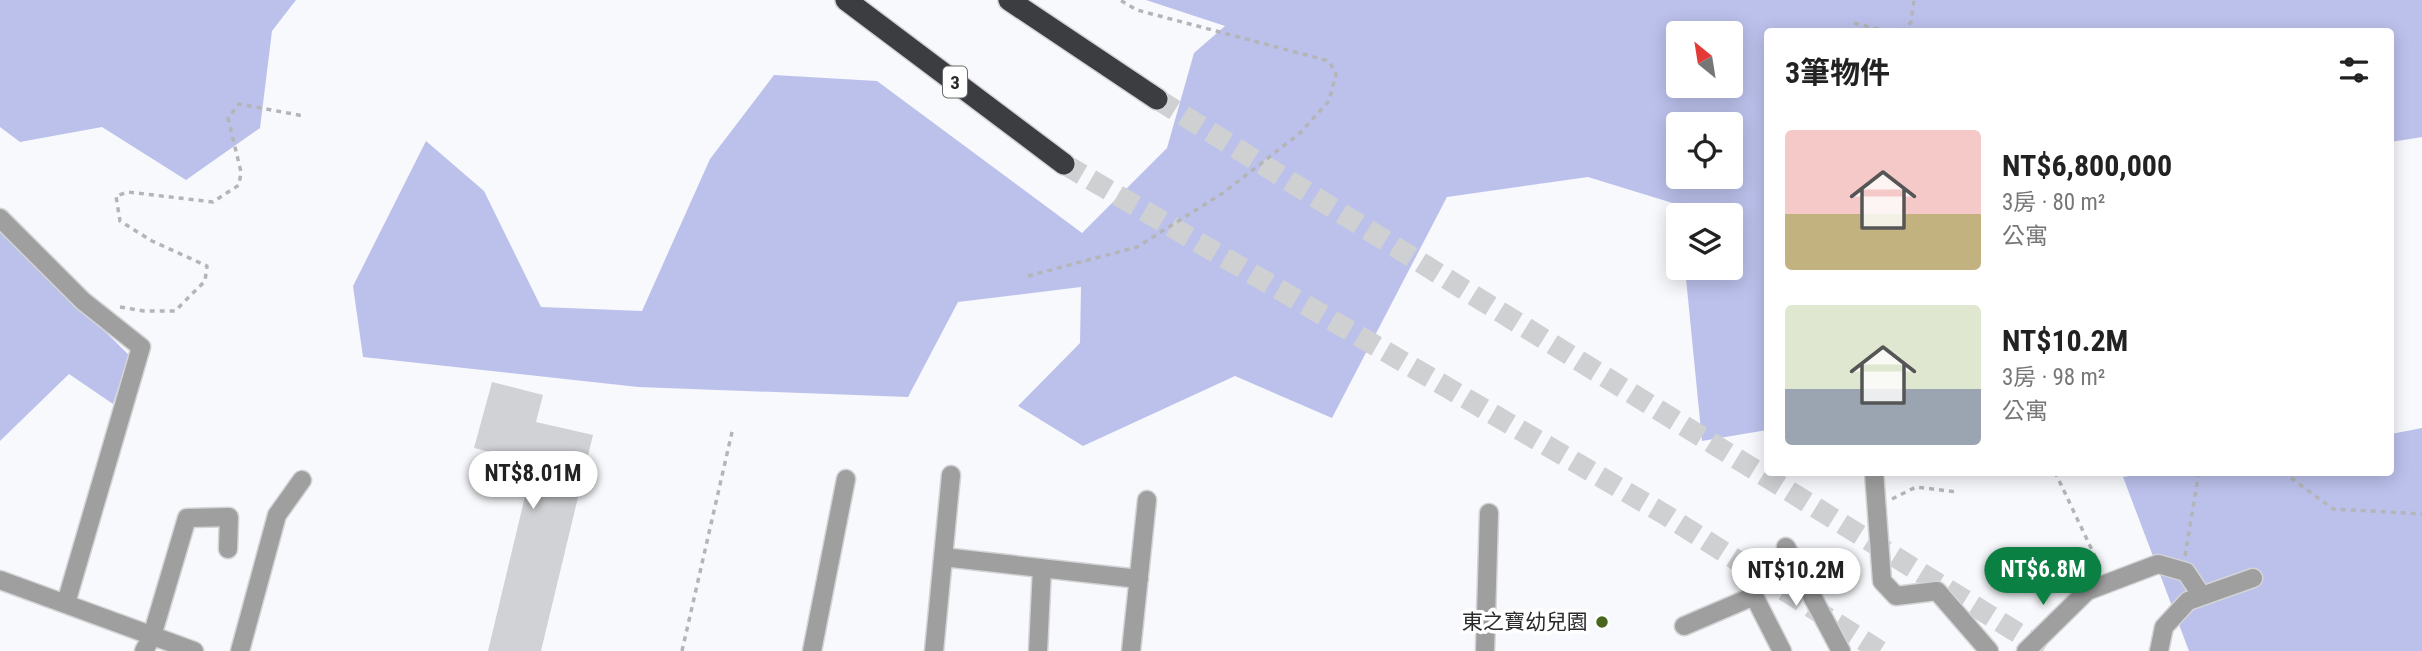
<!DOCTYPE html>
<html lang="zh-TW">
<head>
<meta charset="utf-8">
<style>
	:root { --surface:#fff; --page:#f6f6f6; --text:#222; --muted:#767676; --accent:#0b8043 }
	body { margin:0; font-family:"Roboto Condensed","Noto Sans TC",sans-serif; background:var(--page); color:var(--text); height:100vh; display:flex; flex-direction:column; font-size:26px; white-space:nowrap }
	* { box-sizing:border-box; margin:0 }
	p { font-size:23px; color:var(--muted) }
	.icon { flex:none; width:38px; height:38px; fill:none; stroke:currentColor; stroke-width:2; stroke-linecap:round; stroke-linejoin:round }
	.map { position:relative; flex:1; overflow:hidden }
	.details { position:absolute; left:1764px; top:28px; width:630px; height:448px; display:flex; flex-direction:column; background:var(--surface); border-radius:7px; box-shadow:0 4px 18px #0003 }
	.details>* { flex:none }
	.needle { width:46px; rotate:330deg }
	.controls { position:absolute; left:1666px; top:21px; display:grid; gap:14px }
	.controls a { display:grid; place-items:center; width:77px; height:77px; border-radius:7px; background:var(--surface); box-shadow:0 4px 18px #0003; font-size:35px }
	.price { position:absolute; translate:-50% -60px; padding:0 16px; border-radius:24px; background:#fff; color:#222; font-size:23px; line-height:46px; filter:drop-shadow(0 2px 4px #0008) }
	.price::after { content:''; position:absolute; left:50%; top:42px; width:21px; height:16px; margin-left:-10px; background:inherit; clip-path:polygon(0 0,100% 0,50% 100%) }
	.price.on { background:var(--accent); color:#fff }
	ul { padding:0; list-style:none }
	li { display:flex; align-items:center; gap:21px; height:175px; padding:0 21px }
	li span { display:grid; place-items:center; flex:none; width:196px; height:140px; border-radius:7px; color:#555 }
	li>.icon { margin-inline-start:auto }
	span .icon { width:84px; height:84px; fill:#fffc; stroke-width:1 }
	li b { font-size:30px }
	h2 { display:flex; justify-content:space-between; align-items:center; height:84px; padding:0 21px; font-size:30px }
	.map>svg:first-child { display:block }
	.green { fill:#bcc1ec; fill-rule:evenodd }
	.building { fill:#d1d2d5 }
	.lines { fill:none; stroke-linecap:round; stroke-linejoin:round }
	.highway-tunnel { stroke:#cfd0d2; stroke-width:21; stroke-dasharray:21 10; stroke-linecap:butt }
	.minor-casing { stroke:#d3d4d6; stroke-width:21 }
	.highway-casing { stroke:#d3d4d6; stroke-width:24 }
	.path { stroke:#b4b5b7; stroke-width:3.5; stroke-dasharray:5 5; stroke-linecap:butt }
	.minor { stroke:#9f9fa0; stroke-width:18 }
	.highway { stroke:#3c3d40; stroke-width:21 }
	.poi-dot { fill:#48681f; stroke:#fff; stroke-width:2.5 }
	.labels { text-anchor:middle; stroke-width:7; stroke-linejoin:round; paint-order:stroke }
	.shield { fill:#fff; stroke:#6a6a6b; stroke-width:2 }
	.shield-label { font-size:19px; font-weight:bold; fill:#2a2a2b }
	.poi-label { font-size:21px; fill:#2a2a2b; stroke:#fff; text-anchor:end }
</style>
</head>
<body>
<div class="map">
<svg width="2422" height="651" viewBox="0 0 2422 651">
	<rect width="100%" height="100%" fill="#f8f9fc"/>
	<!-- green -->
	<path class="green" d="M0 0H296L272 31 260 128 186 180 102 127 20 142 0 127Z
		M1146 0H2422V137L2391 142 2390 32H1768L1767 430 1702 441 1685 268H1731V215H1680L1679 205 1588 177 1447 197 1332 418 1235 376 1083 446 1018 406 1080 343 1081 287 958 302 908 397 638 387 363 357 353 286 426 141 484 191 541 307 642 311 710 159 774 75 877 81 1082 233 1167 148 1194 53 1225 26ZM1731 33V86H1678V33ZM1731 124V177H1678V124Z
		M0 229 129 355 113 404 69 374 0 441Z
		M2422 428V651H2189L2123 477 2153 472H2390L2391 434Z"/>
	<!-- building -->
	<path class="building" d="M492 382 543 395 536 422 593 435 541 651H488L533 463 474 448Z"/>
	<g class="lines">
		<!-- highway-tunnel -->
		<path class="highway-tunnel" d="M1157 99 2047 651
			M1064 164 1664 514 1880 651"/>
		<!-- minor casing -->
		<g class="minor-casing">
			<path id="minor" d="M0 218 83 301 141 347 66 603
				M1874 472 1882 581 1896 596 1937 591 1989 651
				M1786 547 1841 651
				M943 557 1139 579
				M0 580 194 651
				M1684 626 1754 596 1782 651
				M144 651 152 636 187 518 229 517 228 549
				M240 651 277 515 302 480
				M812 651 846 479
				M934 651 951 475
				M1038 651 1042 568
				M1131 651 1147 500
				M1485 651 1489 513
				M2026 651 2087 591 2158 564 2186 572 2202 596
				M2159 651 2164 627 2188 601 2253 578"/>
		</g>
		<!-- highway casing -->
		<g class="highway-casing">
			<path id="highway" d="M846 0 1064 164
				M1009 0 1157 99"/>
		</g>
		<!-- path -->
		<path class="path" d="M1854 23 1890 32
			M1902 32 1911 22 1914 0
			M1028 276 1137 247 1223 193 1300 133 1329 101 1336 74 1329 61 1137 10 1120 0
			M120 307 144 311H175L205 281 207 266 152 241 120 221 116 196 128 192 213 202 239 185 241 172 228 118 239 104 304 116
			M2055 472 2101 569
			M2283 472 2333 509 2422 514
			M1892 499 1916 487 1957 492
			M2185 556 2199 472
			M682 651 732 432"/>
		<!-- minor -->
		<use href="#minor" class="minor"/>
		<!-- highway -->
		<use href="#highway" class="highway"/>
	</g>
	<!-- markers -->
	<circle class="poi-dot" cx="1602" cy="622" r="7"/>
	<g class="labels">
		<!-- shield labels -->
		<rect class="shield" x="943" y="66.5" width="24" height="31" rx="5"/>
		<g class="shield-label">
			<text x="955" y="89">3</text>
		</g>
		<!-- poi labels -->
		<g class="poi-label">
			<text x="1588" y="629">東之寶幼兒園</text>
		</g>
	</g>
</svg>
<div class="controls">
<a><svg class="needle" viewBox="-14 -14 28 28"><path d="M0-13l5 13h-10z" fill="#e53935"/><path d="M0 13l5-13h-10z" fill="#767676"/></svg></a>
<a><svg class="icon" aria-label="locate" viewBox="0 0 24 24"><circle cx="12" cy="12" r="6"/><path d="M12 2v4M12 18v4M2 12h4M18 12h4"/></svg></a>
<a><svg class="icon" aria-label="layers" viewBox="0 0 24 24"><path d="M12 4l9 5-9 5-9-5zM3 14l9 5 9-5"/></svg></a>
</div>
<b class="price" style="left:533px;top:511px">NT$8.01M</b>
<b class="price on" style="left:2043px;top:607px">NT$6.8M</b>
<b class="price" style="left:1796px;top:608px">NT$10.2M</b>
<section class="details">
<h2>3筆物件<svg class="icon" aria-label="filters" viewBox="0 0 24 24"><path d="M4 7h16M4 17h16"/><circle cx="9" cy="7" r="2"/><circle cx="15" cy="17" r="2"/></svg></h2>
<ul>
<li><span style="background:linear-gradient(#f6c9c9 60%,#c2b280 0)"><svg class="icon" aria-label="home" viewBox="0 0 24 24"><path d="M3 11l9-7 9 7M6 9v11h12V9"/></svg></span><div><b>NT$6,800,000</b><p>3房 · 80 m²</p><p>公寓</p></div></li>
<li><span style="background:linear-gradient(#dfe7d0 60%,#9aa5b1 0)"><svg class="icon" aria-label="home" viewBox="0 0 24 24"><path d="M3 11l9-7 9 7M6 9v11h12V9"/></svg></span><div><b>NT$10.2M</b><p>3房 · 98 m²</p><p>公寓</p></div></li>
</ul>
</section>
</div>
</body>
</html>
